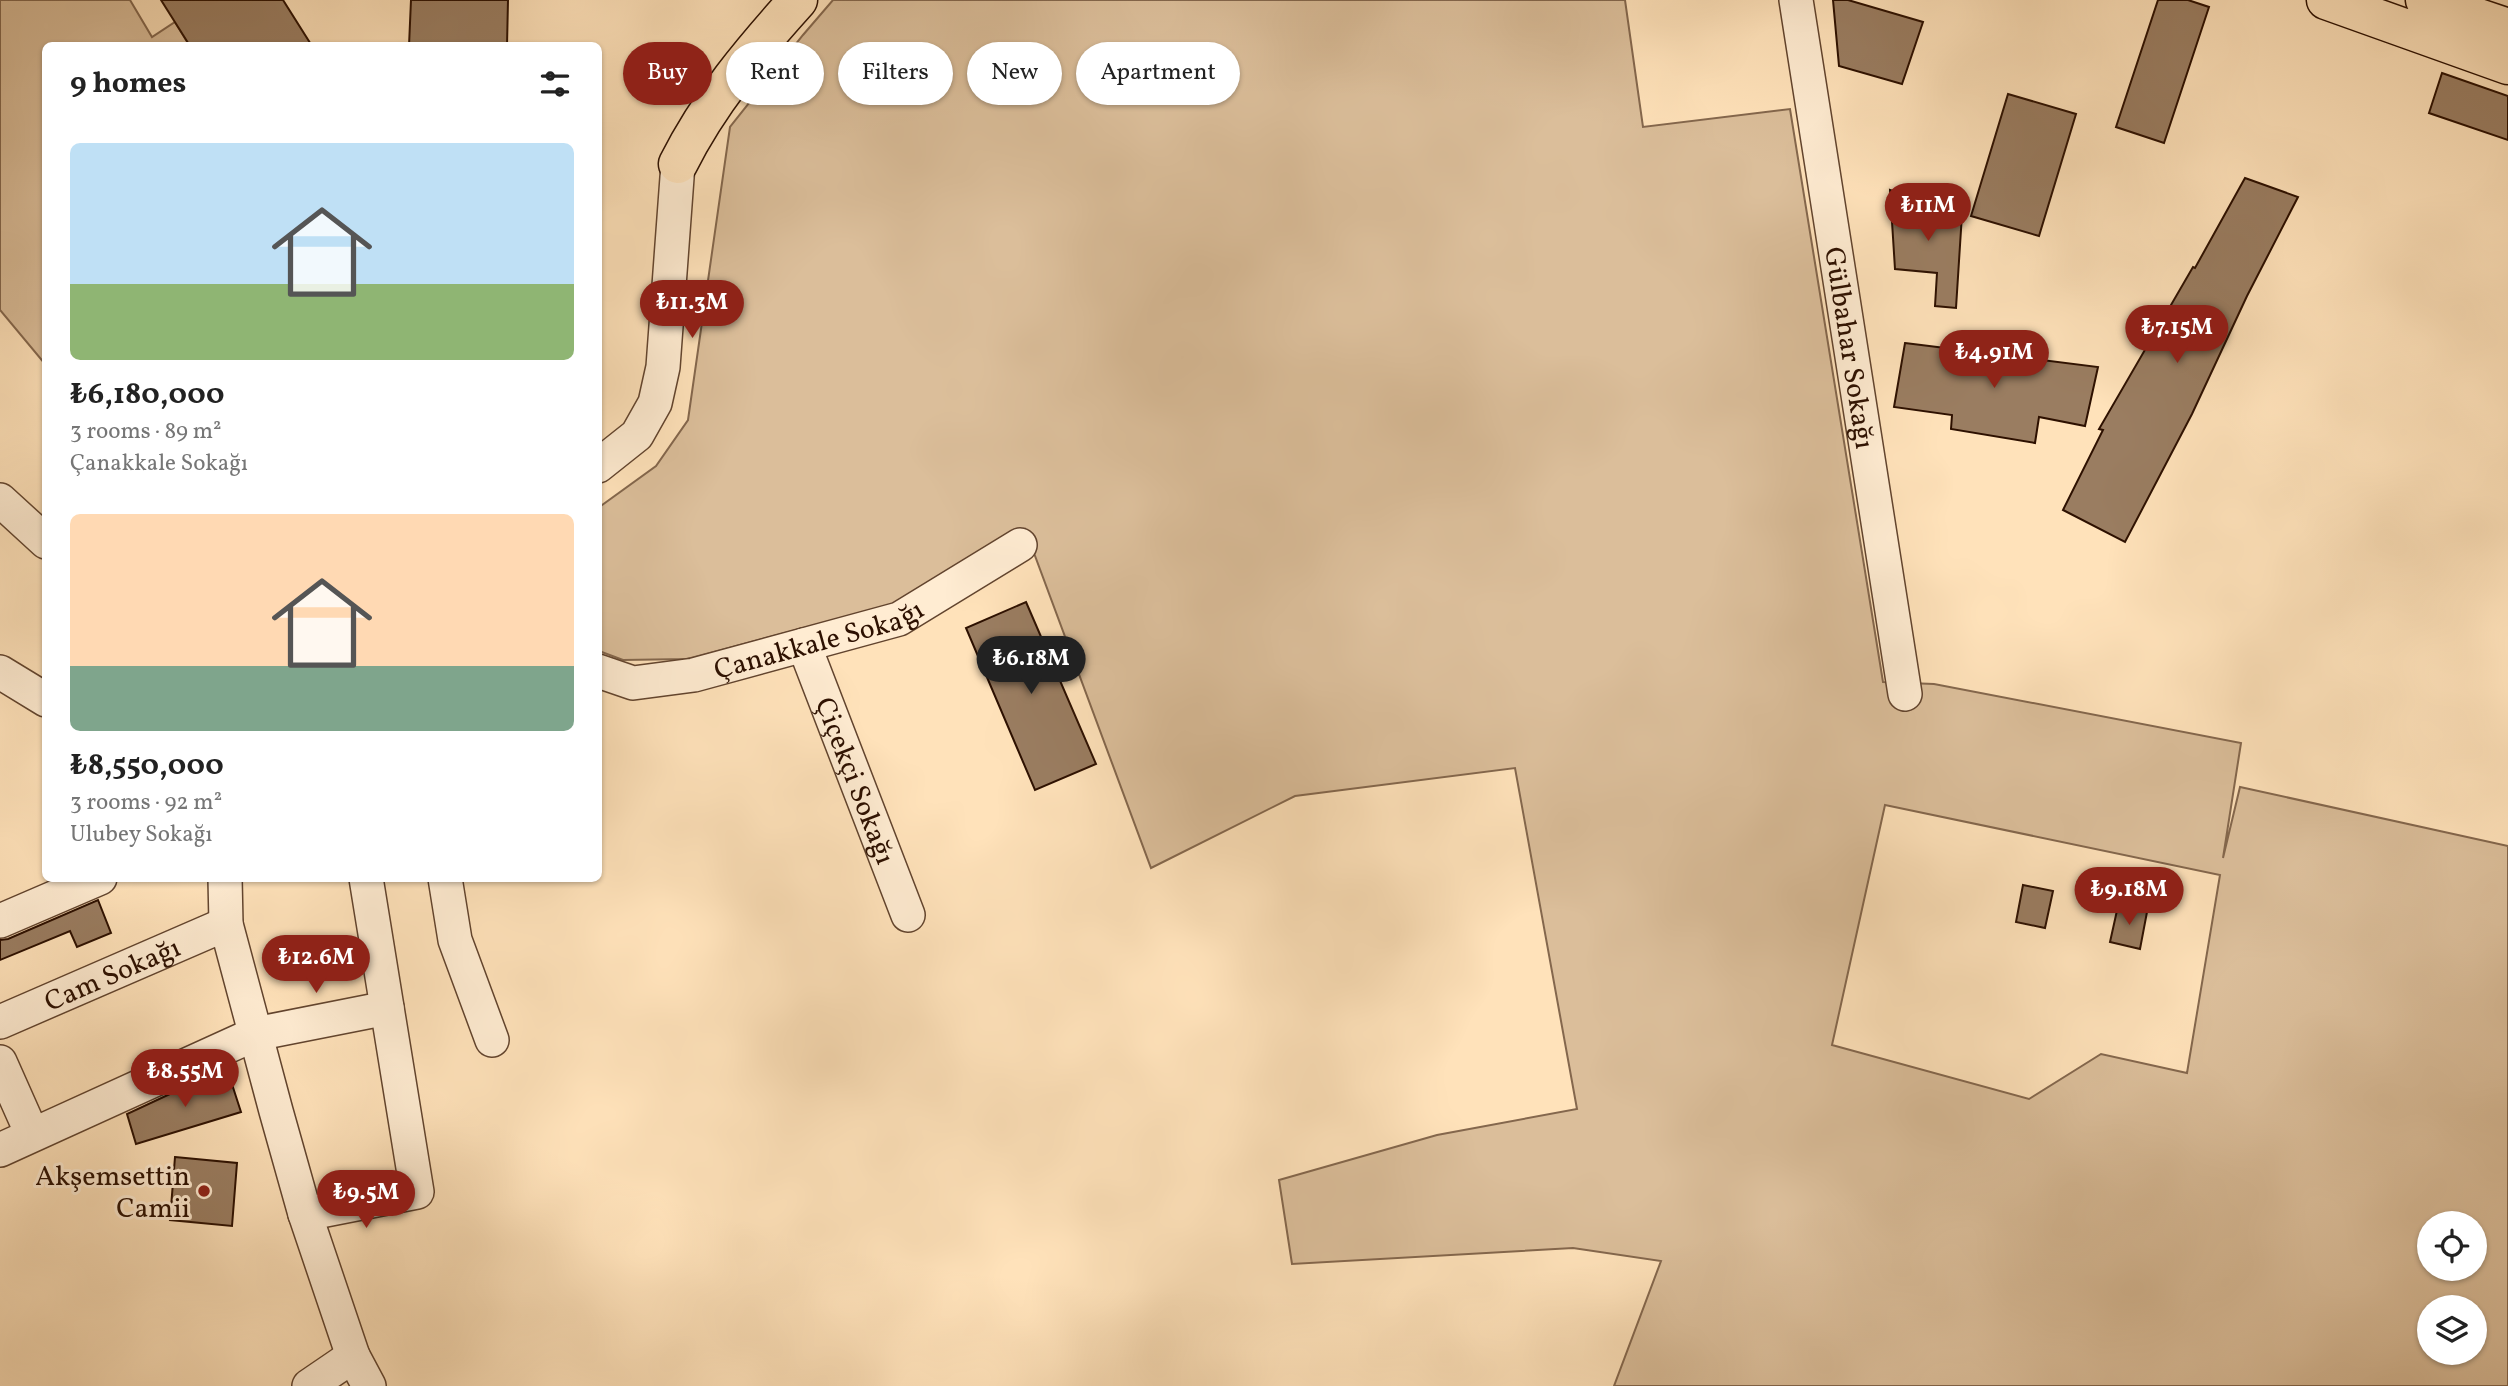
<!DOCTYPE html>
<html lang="en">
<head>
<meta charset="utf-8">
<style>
	:root { --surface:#fff; --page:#f6f6f6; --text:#222; --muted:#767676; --accent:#8f2418 }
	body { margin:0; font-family:Vollkorn,serif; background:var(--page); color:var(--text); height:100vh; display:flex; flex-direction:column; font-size:26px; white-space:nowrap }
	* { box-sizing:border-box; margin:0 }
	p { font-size:23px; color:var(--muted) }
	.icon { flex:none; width:38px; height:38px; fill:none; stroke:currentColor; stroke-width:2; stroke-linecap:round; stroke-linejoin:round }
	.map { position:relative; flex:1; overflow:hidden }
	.side { position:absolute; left:42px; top:42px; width:560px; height:840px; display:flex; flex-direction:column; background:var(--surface); border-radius:10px; box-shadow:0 2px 5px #0004 }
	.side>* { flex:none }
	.banner { position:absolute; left:623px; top:42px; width:665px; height:63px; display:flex; gap:14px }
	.tools { position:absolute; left:2417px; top:1211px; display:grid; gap:14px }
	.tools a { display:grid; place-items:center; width:70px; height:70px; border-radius:50%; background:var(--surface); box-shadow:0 2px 5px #0004; font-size:35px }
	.price { position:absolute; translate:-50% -60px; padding:0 16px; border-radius:24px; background:var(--accent); color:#fff; font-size:23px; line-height:46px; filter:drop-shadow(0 2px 4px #0008) }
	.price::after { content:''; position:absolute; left:50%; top:42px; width:21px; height:16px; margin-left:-10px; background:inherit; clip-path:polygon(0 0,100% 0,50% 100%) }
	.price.on { background:#222; color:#fff }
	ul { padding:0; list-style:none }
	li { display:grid; align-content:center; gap:14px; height:371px; padding:0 28px }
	li span { display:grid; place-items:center; height:217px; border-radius:10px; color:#555 }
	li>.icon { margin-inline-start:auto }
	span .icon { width:126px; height:126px; fill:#fffc; stroke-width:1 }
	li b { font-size:30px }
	h2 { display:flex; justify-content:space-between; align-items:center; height:84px; padding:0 28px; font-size:30px }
	.pill { padding:0 24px; border-radius:32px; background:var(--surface); box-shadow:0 2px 5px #0004; font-size:24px; line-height:63px }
	.pill.on { background:var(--accent); color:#fff }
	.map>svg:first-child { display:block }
	.green { fill:#dbbe9a; stroke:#84674d; stroke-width:2; fill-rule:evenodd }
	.building { fill:#9a7d61; stroke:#2d1000; stroke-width:2 }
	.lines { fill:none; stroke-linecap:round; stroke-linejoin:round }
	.minor-casing { stroke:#62442e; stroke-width:36 }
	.major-casing { stroke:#2d1000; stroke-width:41 }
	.minor { stroke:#ffecd2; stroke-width:33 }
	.major { stroke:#ffe2ba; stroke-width:38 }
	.poi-dot { fill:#8f2418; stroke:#ffecd2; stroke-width:2.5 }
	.labels { text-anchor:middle; stroke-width:6; stroke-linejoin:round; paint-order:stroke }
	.street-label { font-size:28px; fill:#2d1000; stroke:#ffecd2 }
	.poi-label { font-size:28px; fill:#2d1000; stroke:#ffecd2; text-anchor:end }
</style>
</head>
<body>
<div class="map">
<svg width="2508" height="1386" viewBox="0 0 2508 1386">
	<rect width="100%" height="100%" fill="#ffe2ba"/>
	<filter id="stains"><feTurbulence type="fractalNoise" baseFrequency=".00286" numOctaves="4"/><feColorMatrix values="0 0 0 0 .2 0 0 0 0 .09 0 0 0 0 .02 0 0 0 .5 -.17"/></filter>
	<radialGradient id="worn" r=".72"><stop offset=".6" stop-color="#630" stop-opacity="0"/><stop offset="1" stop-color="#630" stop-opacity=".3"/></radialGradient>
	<!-- green -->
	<path class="green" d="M0 0H130L152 37 175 22 189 45 46 46 45 364 0 310Z
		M833 0H1625L1643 127 1790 109 1883 682 1934 684 2241 743 2223 858 2240 787 2508 846V1386H1614L1661 1261 1573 1248 1292 1264 1279 1180 1437 1135 1577 1109 1515 768 1295 796 1151 868 1025 529 894 604 687 659 623 660 599 651 598 508 656 466 688 420 730 127 803 35ZM1885 805 2220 875 2187 1073 2101 1054 2029 1099 1832 1045ZM2429 1223H2474V1269H2429ZM2429 1307H2474V1353H2429Z"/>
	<!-- building -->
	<path class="building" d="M161 0H283L312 46H190Z
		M411 0H508L507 46H409Z
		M1833 0H1848L1923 22 1902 84 1839 66Z
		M2158 0H2188L2209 7 2164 143 2116 127Z
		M2442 73 2508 96V140L2429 113Z
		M2008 94 2076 114 2039 236 1971 216Z
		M2245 178 2298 197 2247 296 2192 414 2125 542 2063 510 2103 430 2099 429 2193 267 2195 268Z
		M1890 190 1962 214 1956 308 1935 306 1937 273 1895 269Z
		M1905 343 2098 367 2085 426 2039 417 2035 443 1951 429 1952 415 1894 407Z
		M1026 602 1096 764 1035 790 966 628Z
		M2023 885 2053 891 2045 928 2016 922Z
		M98 900 111 933 77 947 70 931 0 960V940L8 939Z
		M2118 906 2147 912 2140 949 2110 942Z
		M229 1075 241 1112 136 1144 127 1114 187 1086Z
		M175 1157 237 1163 232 1226 170 1220Z"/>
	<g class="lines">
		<!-- minor casing -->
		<g class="minor-casing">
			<g id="minor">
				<path id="s1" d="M1796 0 1905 694"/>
				<path d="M598 466 637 435 655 403 663 367 678 164"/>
				<path d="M0 500 46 542"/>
				<path id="s2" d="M804 645 908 915"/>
				<path id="s3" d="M598 671 633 683 694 675 899 619 1020 545"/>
				<path d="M0 672 46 700"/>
				<path d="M225 878 226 924 276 1111 305 1214 353 1356 369 1386"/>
				<path d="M445 878 455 940 492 1040"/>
				<path d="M0 921 100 878"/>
				<path id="s4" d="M0 1022 226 924"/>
				<path d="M0 1062 32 1134"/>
				<path d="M0 1150 255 1034 387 1008"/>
				<path d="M305 1214 417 1192 366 878"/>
				<path d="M309 1386 353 1356"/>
			</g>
		</g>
		<!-- major casing -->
		<g class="major-casing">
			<path id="major" d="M2326 0 2508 65
				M2425 0 2508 28
				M678 164C709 102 752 51 798 0"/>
		</g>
		<!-- minor -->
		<use href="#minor" class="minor"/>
		<!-- major -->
		<use href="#major" class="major"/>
	</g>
	<!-- markers -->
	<circle class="poi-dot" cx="204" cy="1191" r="7"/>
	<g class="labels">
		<!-- street labels -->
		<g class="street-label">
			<text dy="10" stroke="none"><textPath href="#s1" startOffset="352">Gülbahar Sokağı</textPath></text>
			<text dy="10" stroke="none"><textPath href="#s3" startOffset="228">Çanakkale Sokağı</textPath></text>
			<text dy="10" stroke="none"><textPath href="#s2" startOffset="145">Çiçekçi Sokağı</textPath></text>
			<text dy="10" stroke="none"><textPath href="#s4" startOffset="122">Cam Sokağı</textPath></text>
		</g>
		<!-- poi labels -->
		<g class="poi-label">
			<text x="190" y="1185">Akşemsettin<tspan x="190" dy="32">Camii</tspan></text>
		</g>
	</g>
	<rect width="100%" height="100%" filter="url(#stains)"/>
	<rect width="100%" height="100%" fill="url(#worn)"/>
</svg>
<div class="tools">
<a><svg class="icon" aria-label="locate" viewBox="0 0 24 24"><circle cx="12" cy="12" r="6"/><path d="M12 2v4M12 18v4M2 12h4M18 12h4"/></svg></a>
<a><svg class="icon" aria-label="layers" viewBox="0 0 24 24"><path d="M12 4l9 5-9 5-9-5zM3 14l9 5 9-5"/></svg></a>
</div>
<b class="price" style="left:1928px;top:243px">₺11M</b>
<b class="price" style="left:692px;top:340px">₺11.3M</b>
<b class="price" style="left:2177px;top:365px">₺7.15M</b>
<b class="price" style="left:1994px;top:390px">₺4.91M</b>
<b class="price on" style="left:1031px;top:696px">₺6.18M</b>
<b class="price" style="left:2129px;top:927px">₺9.18M</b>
<b class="price" style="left:316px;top:995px">₺12.6M</b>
<b class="price" style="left:185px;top:1109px">₺8.55M</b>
<b class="price" style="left:366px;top:1230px">₺9.5M</b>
<div class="banner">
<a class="pill on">Buy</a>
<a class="pill">Rent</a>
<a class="pill">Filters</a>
<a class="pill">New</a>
<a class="pill">Apartment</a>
</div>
<section class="side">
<h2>9 homes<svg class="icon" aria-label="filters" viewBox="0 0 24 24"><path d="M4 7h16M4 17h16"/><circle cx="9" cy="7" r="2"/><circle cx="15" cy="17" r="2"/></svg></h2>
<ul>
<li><span style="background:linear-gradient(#bfe0f5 65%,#8fb573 0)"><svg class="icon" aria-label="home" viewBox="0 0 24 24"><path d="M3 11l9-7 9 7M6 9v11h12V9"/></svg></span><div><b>₺6,180,000</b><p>3 rooms · 89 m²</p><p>Çanakkale Sokağı</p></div></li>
<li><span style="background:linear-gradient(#ffd9b3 70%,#7fa58c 0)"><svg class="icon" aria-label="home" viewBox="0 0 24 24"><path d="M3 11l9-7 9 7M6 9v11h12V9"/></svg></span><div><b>₺8,550,000</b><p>3 rooms · 92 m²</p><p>Ulubey Sokağı</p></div></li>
</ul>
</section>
</div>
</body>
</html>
